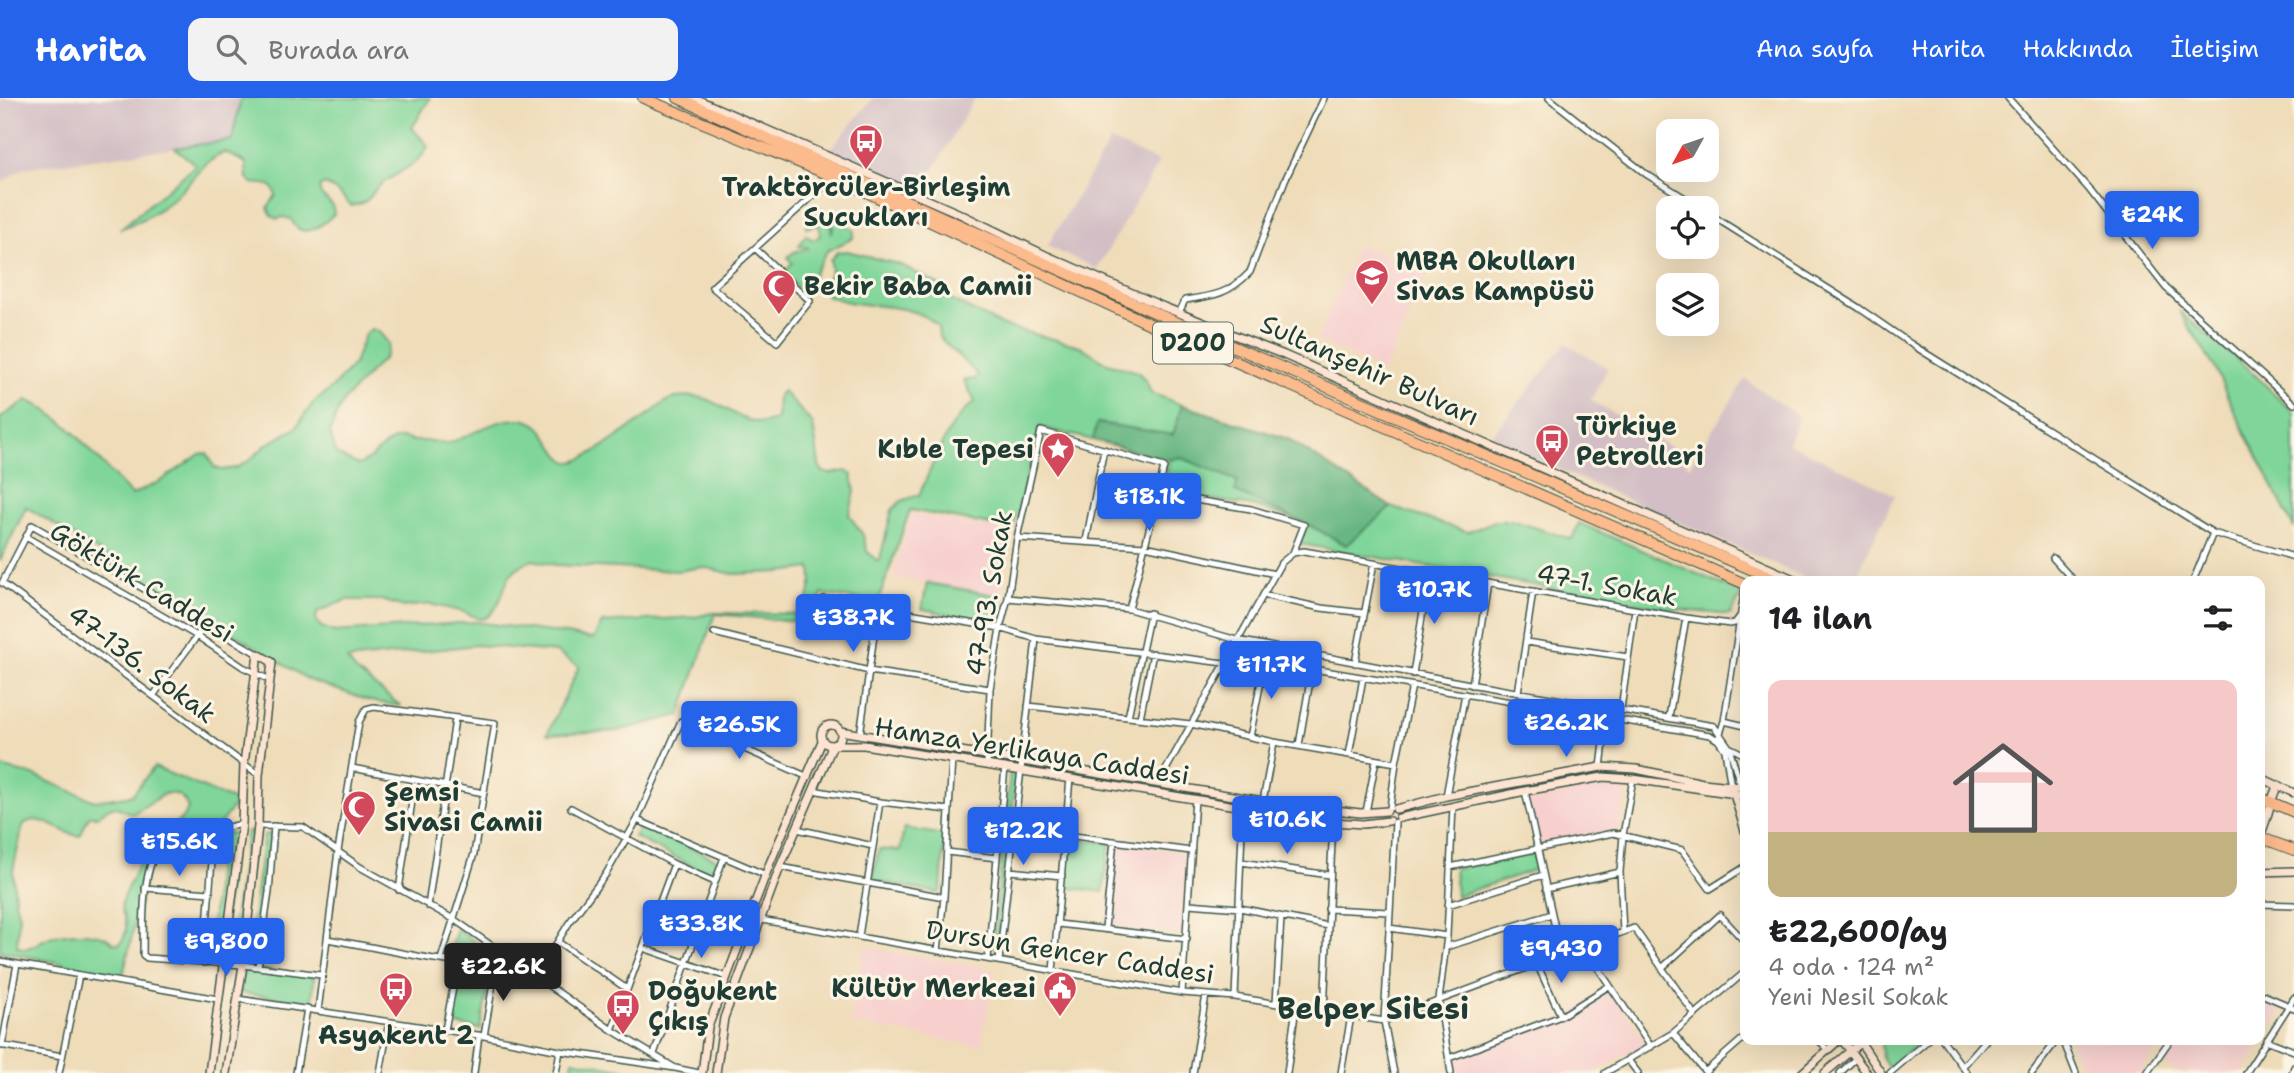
<!DOCTYPE html>
<html lang="tr">
<head>
<meta charset="utf-8">
<style>
	:root { --surface:#fff; --page:#f2f2f2; --text:#202124; --muted:#757577; --accent:#2563eb }
	body { margin:0; font-family:"Shantell Sans",sans-serif; background:var(--page); color:var(--text); height:100vh; display:flex; flex-direction:column; font-size:26px; white-space:nowrap }
	* { box-sizing:border-box; margin:0 }
	p { font-size:23px; color:var(--muted) }
	.icon { flex:none; width:38px; height:38px; fill:none; stroke:currentColor; stroke-width:2; stroke-linecap:round; stroke-linejoin:round }
	.map { position:relative; flex:1; overflow:hidden }
	.side { position:absolute; left:1740px; top:478px; width:525px; height:469px; display:flex; flex-direction:column; background:var(--surface); border-radius:14px; box-shadow:0 7px 28px #0002 }
	.side>* { flex:none }
	.needle { width:46px; rotate:230deg }
	.buttons { position:absolute; left:1656px; top:21px; display:grid; gap:14px }
	.buttons a { display:grid; place-items:center; width:63px; height:63px; border-radius:14px; background:var(--surface); box-shadow:0 7px 28px #0002; font-size:35px }
	.price { position:absolute; translate:-50% -60px; padding:0 16px; border-radius:7px; background:var(--accent); color:#fff; font-size:23px; line-height:46px; filter:drop-shadow(0 2px 4px #0008) }
	.price::after { content:''; position:absolute; left:50%; top:42px; width:21px; height:16px; margin-left:-10px; background:inherit; clip-path:polygon(0 0,100% 0,50% 100%) }
	.price.current { background:#222; color:#fff }
	ul { padding:0; list-style:none }
	li { display:grid; align-content:center; gap:14px; height:371px; padding:0 28px }
	li span { display:grid; place-items:center; height:217px; border-radius:14px; color:#555 }
	li>.icon { margin-inline-start:auto }
	span .icon { width:126px; height:126px; fill:#fffc; stroke-width:1 }
	li b { font-size:30px }
	h2 { display:flex; justify-content:space-between; align-items:center; height:84px; padding:0 28px; font-size:30px }
	header { display:flex; align-items:center; gap:42px; box-sizing:border-box; height:98px; padding:0 35px; background:var(--accent); color:#fff }
	header strong { font-size:33px }
	nav { display:flex; gap:38px; margin-inline-start:auto; font-size:24px }
	.search { width:490px; height:63px; background:var(--page); display:flex; align-items:center; gap:18px; box-sizing:border-box; padding:0 24px; border-radius:14px; color:var(--muted); font-size:26px }
	.map>svg:first-child { display:block }
	.built { fill:#f7d0ce }
	.industrial { fill:#d2bec4 }
	.green { fill:#80d69a; stroke:#508a67; stroke-width:2; fill-rule:evenodd }
	.forest { fill:#68b782; stroke:#447a5b; stroke-width:2 }
	.lines { fill:none; stroke-linecap:round; stroke-linejoin:round }
	.street-casing { stroke:#3e5548; stroke-width:8 }
	.secondary-casing { stroke:#3e5548; stroke-width:10 }
	.highway-casing { stroke:#3e5548; stroke-width:12 }
	.street { stroke:#fff; stroke-width:5 }
	.secondary { stroke:#fde4d1; stroke-width:7 }
	.highway { stroke:#fbbb8c; stroke-width:10 }
	.labels { text-anchor:middle; stroke-width:6; stroke-linejoin:round; paint-order:stroke }
	.shield { fill:#fcf5e5; stroke:#617469; stroke-width:2 }
	.shield-label { font-size:24px; font-weight:bold; fill:#1f3d34 }
	.poi-label { font-size:26px; font-weight:bold; fill:#1f3d34; stroke:#fcf5e5; text-anchor:start }
	.street-label { font-size:26px; fill:#1f3d34; stroke:#fcf5e5 }
	.quarter-label { font-size:30px; font-weight:bold; fill:#1f3d34; stroke:#fcf5e5 }
</style>
</head>
<body>
<header>
<strong>Harita</strong>
<div class="search"><svg class="icon" aria-label="search" viewBox="0 0 24 24"><circle cx="10" cy="10" r="6"/><path d="M15 15l6 6"/></svg>Burada ara</div>
<nav><a>Ana sayfa</a><a>Harita</a><a>Hakkında</a><a>İletişim</a></nav>
</header>
<div class="map">
<svg width="2294" height="975" viewBox="0 0 2294 975">
	<rect width="100%" height="100%" fill="#fcf5e5"/>
	<filter id="ink" filterUnits="userSpaceOnUse"><feTurbulence type="fractalNoise" baseFrequency=".0143" numOctaves="2"/><feDisplacementMap in="SourceGraphic" scale="14" xChannelSelector="R" yChannelSelector="G"/><feConvolveMatrix kernelMatrix="1 2 1 2 8 2 1 2 1" color-interpolation-filters="sRGB"/></filter>
	<filter id="wash" filterUnits="userSpaceOnUse"><feTurbulence type="fractalNoise" baseFrequency=".00686" numOctaves="4" result="noise"/><feDisplacementMap in="SourceGraphic" scale="28" xChannelSelector="R" yChannelSelector="G"/><feGaussianBlur stdDeviation="1.57" result="paint"/><feColorMatrix in="noise" values="0 0 0 0 0 0 0 0 0 0 0 0 0 0 0 0 0 1.4 0 .05"/><feComposite in="paint" operator="in"/></filter>
	<g filter="url(#wash)">
		<rect width="100%" height="100%" fill="#efdcb9"/>
		<!-- built -->
		<path class="built" d="M1358 146 1427 175 1384 274 1317 242Z
			M912 416 1010 434 1001 498 892 479Z
			M1627 686 1619 732 1538 746 1526 698 1565 690 1566 694Z
			M1117 745 1186 755 1182 837 1106 826Z
			M864 849 994 872 981 948 851 925Z
			M1608 889 1646 945 1593 975H1455L1451 961 1562 921Z
			M2259 899 2280 906 2282 912 2242 975H2180L2160 963 2175 942H2259Z
			M2071 942H2159L2161 943 2141 975H2085L2081 970Z"/>
		<!-- industrial -->
		<path class="industrial" d="M0 0H241L232 43 24 70 0 86Z
			M873 0H975L923 90 829 53Z
			M1110 43 1159 64 1097 171 1047 148Z
			M1566 245 1608 270 1591 302 1678 354 1689 369 1745 281 1799 319 1788 345 1895 397 1854 483H1813L1489 341Z"/>
		<!-- green -->
		<path class="green" d="M241 0H430L412 30 428 48C419 69 393 75 377 90 373 94 371 99 366 103 362 106 356 107 351 108L339 95 325 86 319 89 321 97 333 108 334 116C322 128 301 144 291 121L284 119 277 121 271 117 268 110 276 97C273 83 264 87 252 85L247 80 246 65 225 54C200 67 202 71 184 90 166 109 143 123 120 131L196 67 175 50 232 42Z
			M815 107 854 132 853 140 827 153 803 194 783 176 792 165 788 159 794 154 809 150 799 148 806 137 813 142 820 138V131L817 127 806 130 810 117 820 119 817 127 822 119C828 124 833 127 831 135L834 129 823 117 812 114Z
			M847 153 901 167 945 190V199L1003 228 1080 248 1107 265 1138 274 1146 283 1151 295 1182 307 1173 337 1098 325 1093 342 1040 329 1013 431 910 412 878 504 822 496 813 525 715 516 680 617 617 633 547 636 579 569 556 554 476 547 347 562 356 573 401 608 370 603 309 582 26 409 0 463V320L27 302C72 321 98 365 132 397L161 383 200 356 207 355 214 369 221 372 236 370 250 362 267 346 295 331 313 305 332 290 354 266 365 236 372 231 379 234 389 246 385 259 346 300 338 313 330 334 336 356 358 367C374 363 384 342 401 340 407 340 411 344 418 343 429 343 436 342 446 346 469 339 492 322 517 321 549 320 551 358 569 364 582 368 654 313 668 302 711 287 725 320 760 325 765 325 772 323 777 321L778 298 783 293 813 326 819 367 823 374 830 376 846 373 852 377 855 394 849 417 863 437 867 453 877 463 880 461 892 412 901 403 919 397C934 366 946 324 975 304L964 282 975 281 978 277 939 239 938 228C915 207 883 209 854 205 845 204 836 200 827 198L823 188 831 173 830 162 837 154ZM533 462 556 467 678 473 702 469 733 476 780 474 811 470 812 482 805 516 712 515 695 519 602 525 593 541 566 536 475 524 335 534 321 529 316 522 317 514 346 502H381L404 509 430 506 464 514 479 521 486 520C512 500 495 475 533 462Z
			M2179 213 2253 275 2294 315V430L2231 306 2215 270Z
			M1180 359 1238 383 1346 446 1391 409 1468 434 1495 423H1514L1572 441 1579 425 1742 495 1730 517 1671 511 1300 446 1306 425 1253 408 1163 394 1169 362Z
			M927 485 1001 498 998 518 991 524 922 511Z
			M0 669 33 677 95 703 132 697 154 669 237 704 207 742H154L123 877 0 853ZM166 695C178 695 185 699 188 711 177 734 148 734 143 748 141 753 141 759 139 764 135 778 125 790 122 804 118 820 135 823 120 846L113 845C102 832 70 834 54 838 43 840 35 849 24 851L17 848 19 818 15 803 13 772 23 727C39 712 62 737 80 738L89 718H97C115 706 111 706 132 716Z
			M1010 674H1016L998 849H993Z
			M640 728 717 761 711 777 634 739Z
			M904 730 945 737 941 792 938 795 877 783 873 779 879 751 900 753Z
			M255 733 237 858 229 856 247 734Z
			M224 735H235L219 863H209L219 740Z
			M271 736 254 864 247 862 264 737Z
			M1069 740 1110 745 1103 794 1063 789Z
			M1533 756 1537 771 1456 798 1454 771Z
			M457 831 500 862 498 864 448 857Z
			M461 865 492 871 480 931 450 926Z
			M244 868 314 879 312 904 240 895Z
			M1881 942H1922L1889 971 1882 960Z
			M573 962 637 974 571 975Z"/>
		<!-- forest -->
		<path class="forest" d="M1182 307 1288 341 1391 409 1346 447 1307 426 1242 397 1235 393 1238 383 1180 359 1169 362 1093 342 1097 325 1173 337Z"/>
	</g>
	<g filter="url(#ink)">
		<g class="lines">
			<!-- street casing -->
			<g class="street-casing">
				<path id="street" d="M1549 0 1646 76 1701 110
					M2008 0 2088 90 2166 190 2294 306
					M1706 114 1859 210 1911 246 2213 435 2294 459
					M755 150 810 203 777 244 712 189 834 79
					M1179 215 1185 202C1214 198 1229 196 1250 174L1285 82 1324 0
					M26 439 197 538 243 569 270 582
					M1017 440 1145 448 1275 476
					M1086 443 1104 351
					M2053 460 2074 483
					M2193 483 2213 435
					M1263 497 1321 510 1364 515
					M1008 500 1129 511 1237 542 1475 587 1714 628 1729 649 1741 689
					M824 501 1000 530 1036 541 1224 565
					M1129 511 1158 396
					M714 535 869 573 990 591
					M1526 544 1628 559
					M1230 555 1265 563 1710 637 1718 642
					M258 556 32 427 2 485 259 677
					M1355 565 1374 465
					M1413 576 1429 475
					M1472 587 1488 485
					M1518 595 1533 493
					M153 598 206 526
					M1028 608 1191 626 1274 644 1396 665
					M1621 611 1635 511
					M1128 619 1150 515
					M1669 619 1686 520
					M1140 620 1153 555
					M1724 623 1745 628
					M860 637 878 509
					M1250 639 1265 563
					M1299 647 1312 571
					M1729 649 1745 657
					M1349 657 1363 580
					M987 666 990 591 1000 530 1008 500 1017 440 1041 333 1164 369 1158 396 1251 411 1304 427 1293 455 1304 453 1686 520 1730 526 1735 525 1741 517 1745 519
					M1601 669 1607 621
					M352 670 484 695
					M1158 686 1281 465 1293 455
					M1731 689 1725 652 1718 642 1724 623 1745 489
					M813 692 880 704 949 712
					M1525 693 1561 857
					M1446 698 1465 596
					M1263 703 1274 644
					M571 710 674 766 715 784
					M1390 710 1396 665 1412 588
					M1366 714 1376 662
					M637 722 766 777
					M242 726 219 731 214 738 213 750 162 746C140 770 144 826 143 857L147 860 243 867 321 877
					M258 728 303 729 360 769 455 822 612 932 675 970
					M797 731 873 748
					M1066 737 1191 753
					M947 754 997 760
					M1241 764 1329 777
					M780 769 944 799
					M1450 769 1613 735 1682 752 1710 791 1745 769
					M1009 773 1062 778
					M145 790 210 795
					M1546 791 1620 774
					M399 792 415 683
					M1189 806 1240 810 1328 828
					M2259 806 2294 807
					M1448 807 1543 777
					M428 808 455 621
					M1328 811 1390 814
					M750 820 1182 895 1235 899 1384 923 1634 830 1695 917
					M1058 826 1187 841
					M1105 830 1114 743
					M1389 830 1447 838
					M1623 834 1620 774 1623 737 1633 681
					M859 838 880 704
					M327 841C389 851 456 870 519 868
					M558 844 627 891
					M1446 849 1552 816
					M1584 849 1651 949
					M643 850 727 879
					M938 853 944 799 952 661
					M988 861 1005 669
					M0 863 218 901
					M999 863 1036 541
					M204 865 213 750
					M1537 866 1561 918
					M258 869 269 794 274 728
					M1662 870 1720 817 1745 844
					M1053 873 1070 680
					M536 879 569 825 606 776 637 722 681 623 808 679
					M1182 895 1195 701
					M2259 895 2294 910
					M1235 899 1243 709
					M238 901 484 938 560 953 675 970 699 975
					M1276 905 1281 820
					M318 913 338 753 359 624 366 611 374 609 495 625 474 756 441 861
					M1324 913 1333 724
					M445 932 458 863
					M612 932 674 766
					M1673 935 1706 975
					M484 938 496 868
					M1819 942 1827 952
					M1943 942 1967 975
					M2063 942 2076 975
					M2266 942 2294 953
					M0 947 62 958
					M2 948 17 866
					M654 956 724 759
					M1449 960 1561 918 1609 888
					M1628 962 1638 975
					M1963 968 1986 942
					M1705 974 1745 939
					M59 975 79 877
					M296 975 307 911
					M380 975 389 924
					M474 975 479 937
					M556 975 560 953
					M1193 975 1206 897
					M1287 975 1296 909
					M1341 975 1351 918
					M1394 975 1384 923 1395 724
					M1451 975 1439 902 1447 838 1453 708
					M1605 975 1673 935 1745 874
					M1840 975 1855 961
					M1890 975 1928 942
					M2032 975 2057 942
					M2147 975 2170 942
					M2246 975 2294 900
					M2292 975 2294 969"/>
			</g>
			<!-- secondary casing -->
			<g class="secondary-casing">
				<path id="secondary" d="M694 0 958 115 1045 157 1164 209 1284 257 1798 483
					M821 637a10 10 0 1 1 20 0a10 10 0 1 1-20 0Z
					M840 633 1263 703 1360 715 1387 713
					M834 647H864L1333 724 1363 726 1389 723
					M2259 679 2294 695
					M1733 693 1745 733
					M1396 711 1446 698 1601 669 1636 671 1703 685 1741 689 1745 702
					M1399 720 1525 693 1603 679 1633 681 1743 697
					M2259 740C2268 723 2269 704 2278 687
					M2259 774 2294 773
					M1842 942 1867 975
					M1859 942 1881 975
					M209 975 242 726 244 666 258 556 272 564 259 677 258 728 243 867 226 975
					M702 975 708 929 770 765 822 643
					M716 975 724 920 780 769 833 647
					M1802 975 1839 942
					M1825 975 1863 942"/>
			</g>
			<!-- highway casing -->
			<g class="highway-casing">
				<path id="highway" d="M643 0 834 79 1165 233 1745 486
					M678 0 1169 221 1778 483
					M2259 699 2294 714
					M2259 739 2294 752"/>
			</g>
			<!-- street -->
			<use href="#street" class="street"/>
			<!-- secondary -->
			<use href="#secondary" class="secondary"/>
			<!-- highway -->
			<use href="#highway" class="highway"/>
		</g>
	</g>
	<!-- icons -->
	<defs>
		<g id="bus-pin" transform="scale(1.75)"><path d="M0 17L-7.5 6A9.5 9.5 0 1 1 7.5 6Z" fill="#d1495b" stroke="#fcf5e5"/><path d="M-5-6H5V4H4V6H2V4H-2V6H-4V4H-5ZM-3.5-4V0h7V-4ZM-3.5 1.2v1.5H-2V1.2ZM2 1.2v1.5H3.5V1.2Z" fill="#fff"/></g>
		<g id="school-pin" transform="scale(1.75)"><path d="M0 17L-7.5 6A9.5 9.5 0 1 1 7.5 6Z" fill="#d1495b" stroke="#fcf5e5"/><path d="M0-5L7-2L0 1L-7-2ZM-4 1L0 2.5L4 1V4Q0 6-4 4Z" fill="#fff"/></g>
		<g id="mosque-pin" transform="scale(1.75)"><path d="M0 17L-7.5 6A9.5 9.5 0 1 1 7.5 6Z" fill="#d1495b" stroke="#fcf5e5"/><path d="M3.5-4.9A6 6 0 1 0 3.5 4.9A5 5 0 1 1 3.5-4.9Z" fill="#fff"/></g>
		<g id="sight-pin" transform="scale(1.75)"><path d="M0 17L-7.5 6A9.5 9.5 0 1 1 7.5 6Z" fill="#d1495b" stroke="#fcf5e5"/><path d="M0-6L1.8-2.2L6-1.7L2.9 1.2L3.7 5.4L0 3.3L-3.7 5.4L-2.9 1.2L-6-1.7L-1.8-2.2Z" fill="#fff"/></g>
		<g id="civic-pin" transform="scale(1.75)"><path d="M0 17L-7.5 6A9.5 9.5 0 1 1 7.5 6Z" fill="#d1495b" stroke="#fcf5e5"/><path d="M-.6-6.5H3V-4.5H.6V-3L4-1V1h2V6H-6V1h2V-1L-.6-3ZM-1.2 2.5V6h2.4V2.5Z" fill="#fff"/></g>
	</defs>
	<g fill-rule="evenodd">
		<use href="#bus-pin" x="866" y="43"/>
		<use href="#school-pin" x="1372" y="178"/>
		<use href="#mosque-pin" x="779" y="188"/>
		<use href="#bus-pin" x="1552" y="343"/>
		<use href="#sight-pin" x="1058" y="351"/>
		<use href="#mosque-pin" x="359" y="709"/>
		<use href="#civic-pin" x="1060" y="890"/>
		<use href="#bus-pin" x="396" y="891"/>
		<use href="#bus-pin" x="623" y="908"/>
	</g>
	<g class="labels">
		<!-- shield labels -->
		<rect class="shield" x="1153" y="224.5" width="80" height="41" rx="5"/>
		<g class="shield-label">
			<text x="1193" y="253">D200</text>
		</g>
		<!-- poi labels -->
		<g class="poi-label">
			<text x="866" y="98" text-anchor="middle">Traktörcüler-Birleşim<tspan x="866" dy="30">Sucukları</tspan></text>
			<text x="1396" y="172">MBA Okulları<tspan x="1396" dy="30">Sivas Kampüsü</tspan></text>
			<text x="804" y="197">Bekir Baba Camii</text>
			<text x="1576" y="337">Türkiye<tspan x="1576" dy="30">Petrolleri</tspan></text>
			<text x="1034" y="360" text-anchor="end">Kıble Tepesi</text>
			<text x="384" y="703">Şemsi<tspan x="384" dy="30">Sivasi Camii</tspan></text>
			<text x="1036" y="899" text-anchor="end">Kültür Merkezi</text>
			<text x="648" y="902">Doğukent<tspan x="648" dy="30">Çıkış</tspan></text>
			<text x="396" y="946" text-anchor="middle">Asyakent 2</text>
		</g>
		<!-- street labels -->
		<g class="street-label">
			<text transform="translate(1370 272) rotate(24)" y="9">Sultanşehir Bulvarı</text>
			<text transform="translate(142 484) rotate(31)" y="9">Göktürk Caddesi</text>
			<text transform="translate(1607 487) rotate(10)" y="9">47-1. Sokak</text>
			<text transform="translate(989 495) rotate(-80)" y="9">47-93. Sokak</text>
			<text transform="translate(142 566) rotate(37)" y="9">47-136. Sokak</text>
			<text transform="translate(1032 653) rotate(9)" y="9">Hamza Yerlikaya Caddesi</text>
			<text transform="translate(1070 854) rotate(9)" y="9">Dursun Gencer Caddesi</text>
		</g>
		<!-- quarter labels -->
		<g class="quarter-label">
			<text x="1373" y="921">Belper Sitesi</text>
		</g>
	</g>
</svg>
<div class="buttons">
<a><svg class="needle" viewBox="-14 -14 28 28"><path d="M0-13l5 13h-10z" fill="#e53935"/><path d="M0 13l5-13h-10z" fill="#757577"/></svg></a>
<a><svg class="icon" aria-label="locate" viewBox="0 0 24 24"><circle cx="12" cy="12" r="6"/><path d="M12 2v4M12 18v4M2 12h4M18 12h4"/></svg></a>
<a><svg class="icon" aria-label="layers" viewBox="0 0 24 24"><path d="M12 4l9 5-9 5-9-5zM3 14l9 5 9-5"/></svg></a>
</div>
<b class="price" style="left:2152px;top:153px">₺24K</b>
<b class="price" style="left:1149px;top:435px">₺18.1K</b>
<b class="price" style="left:1434px;top:528px">₺10.7K</b>
<b class="price" style="left:853px;top:556px">₺38.7K</b>
<b class="price" style="left:1271px;top:603px">₺11.7K</b>
<b class="price" style="left:1566px;top:661px">₺26.2K</b>
<b class="price" style="left:739px;top:663px">₺26.5K</b>
<b class="price" style="left:1287px;top:758px">₺10.6K</b>
<b class="price" style="left:1023px;top:769px">₺12.2K</b>
<b class="price" style="left:179px;top:780px">₺15.6K</b>
<b class="price" style="left:701px;top:862px">₺33.8K</b>
<b class="price" style="left:226px;top:880px">₺9,800</b>
<b class="price" style="left:1561px;top:887px">₺9,430</b>
<b class="price current" style="left:503px;top:905px">₺22.6K</b>
<section class="side">
<h2>14 ilan<svg class="icon" aria-label="filters" viewBox="0 0 24 24"><path d="M4 7h16M4 17h16"/><circle cx="9" cy="7" r="2"/><circle cx="15" cy="17" r="2"/></svg></h2>
<ul>
<li><span style="background:linear-gradient(#f6c9c9 70%,#c2b280 0)"><svg class="icon" aria-label="home" viewBox="0 0 24 24"><path d="M3 11l9-7 9 7M6 9v11h12V9"/></svg></span><div><b>₺22,600/ay</b><p>4 oda · 124 m²</p><p>Yeni Nesil Sokak</p></div></li>
</ul>
</section>
</div>
</body>
</html>
